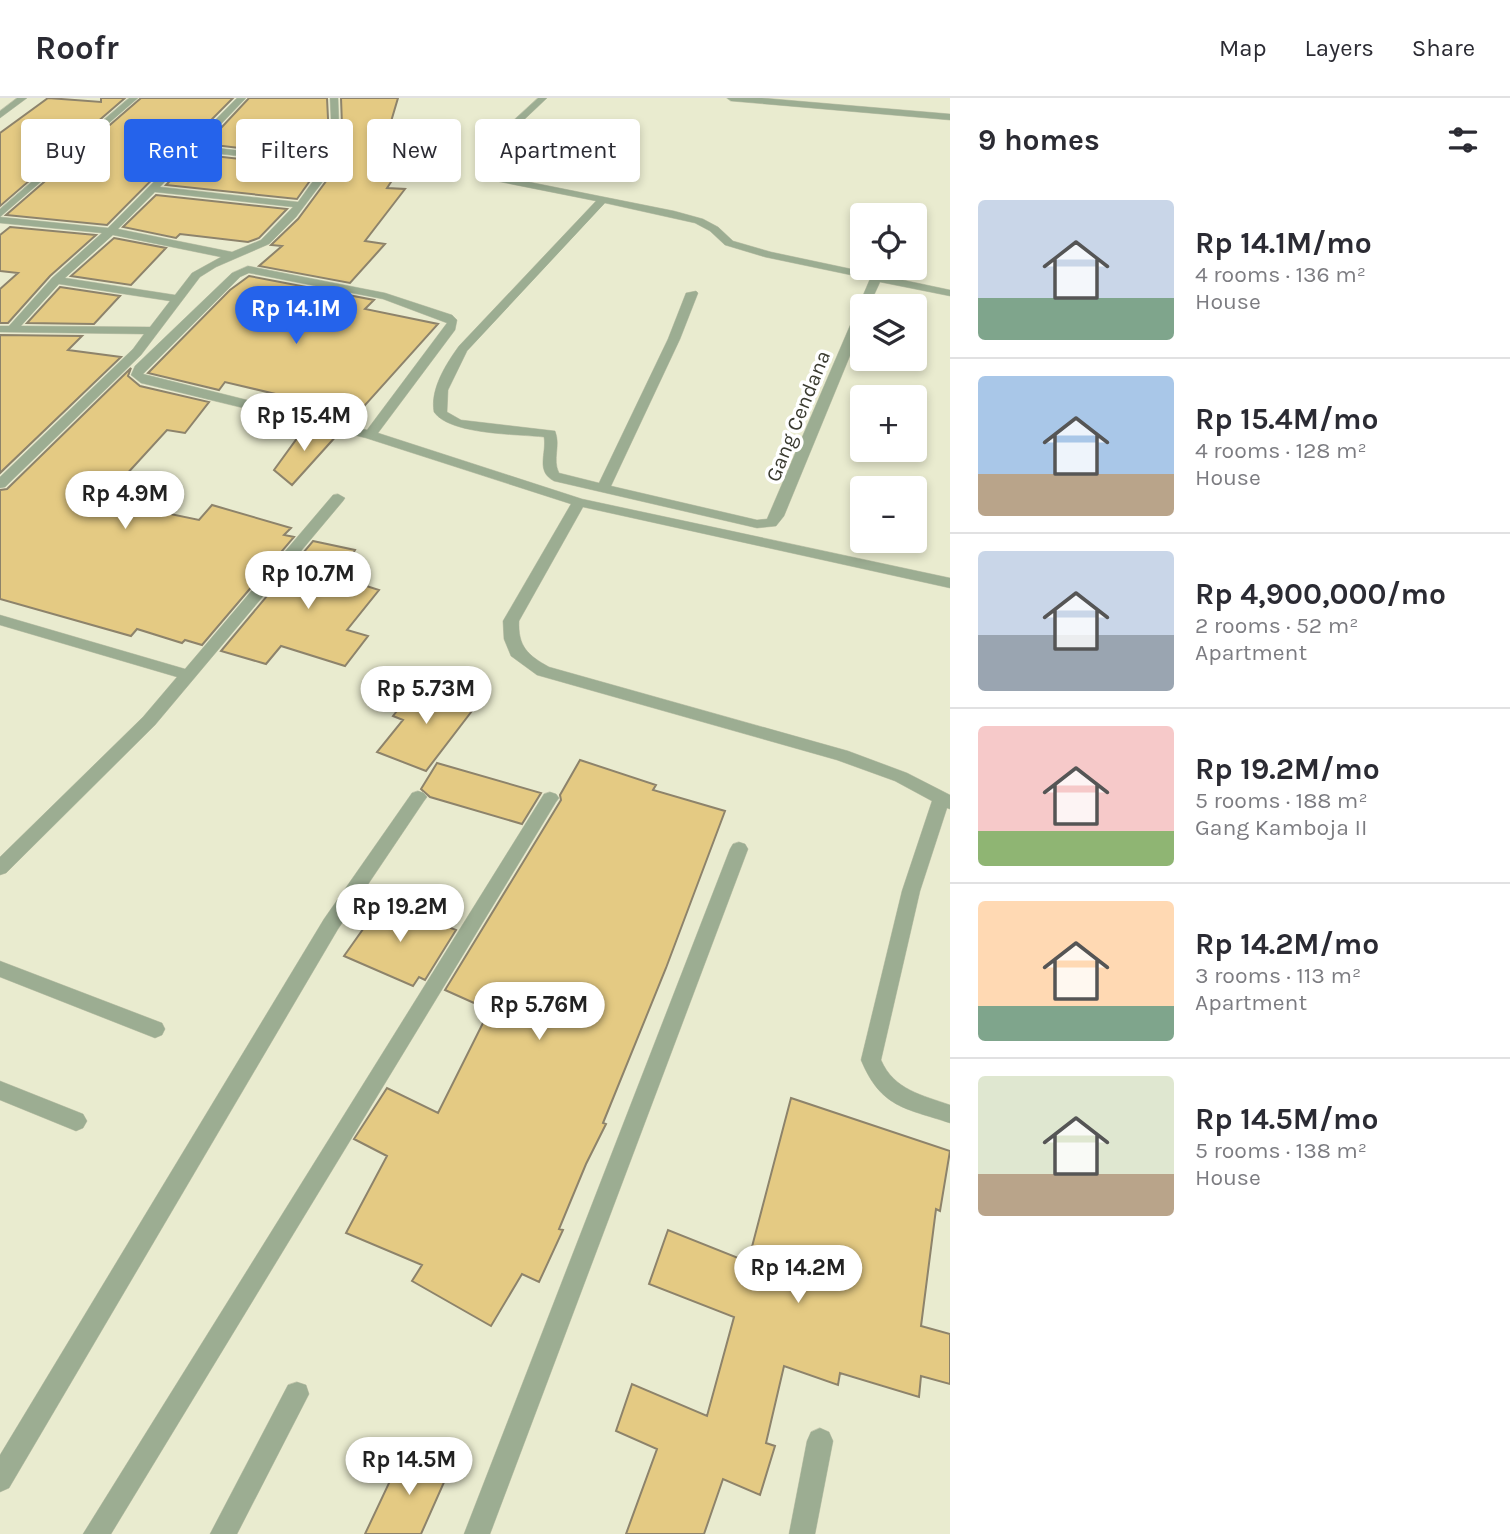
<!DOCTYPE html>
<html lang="en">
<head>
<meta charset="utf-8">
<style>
	:root { --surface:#fff; --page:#f2f2f3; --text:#2b2b33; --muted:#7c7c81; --line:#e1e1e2; --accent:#2563eb }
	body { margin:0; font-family:Karla,sans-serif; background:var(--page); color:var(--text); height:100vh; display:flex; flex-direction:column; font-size:26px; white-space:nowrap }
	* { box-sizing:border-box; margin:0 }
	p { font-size:23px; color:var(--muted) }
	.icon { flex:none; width:38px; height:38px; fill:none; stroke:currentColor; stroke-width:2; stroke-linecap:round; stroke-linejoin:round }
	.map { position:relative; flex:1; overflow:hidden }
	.drawer { display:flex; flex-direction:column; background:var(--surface); width:560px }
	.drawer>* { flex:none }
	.top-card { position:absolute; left:21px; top:21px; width:665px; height:63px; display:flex; gap:14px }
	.buttons { position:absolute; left:850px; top:105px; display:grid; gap:14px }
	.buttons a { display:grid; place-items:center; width:77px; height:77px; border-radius:7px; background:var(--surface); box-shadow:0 4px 10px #0003; font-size:35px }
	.price { position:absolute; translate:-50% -60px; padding:0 16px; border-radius:24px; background:#fff; color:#222; font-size:23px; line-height:46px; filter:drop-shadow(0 2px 4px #0008) }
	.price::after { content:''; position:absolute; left:50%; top:42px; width:21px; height:16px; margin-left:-10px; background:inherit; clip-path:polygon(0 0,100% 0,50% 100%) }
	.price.selected { background:var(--accent); color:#fff }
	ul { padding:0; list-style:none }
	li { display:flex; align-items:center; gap:21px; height:175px; padding:0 28px }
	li+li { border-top:2px solid var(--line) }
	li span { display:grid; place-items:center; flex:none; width:196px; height:140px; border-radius:7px; color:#555 }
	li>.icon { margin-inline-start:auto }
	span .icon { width:84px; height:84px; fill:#fffc; stroke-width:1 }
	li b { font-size:30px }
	h2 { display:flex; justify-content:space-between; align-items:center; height:84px; padding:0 28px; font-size:30px }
	.chip { padding:0 24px; border-radius:7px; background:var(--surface); box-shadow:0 4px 10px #0003; font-size:24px; line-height:63px }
	.chip.selected { background:var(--accent); color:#fff }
	header { display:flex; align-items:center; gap:42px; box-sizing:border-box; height:98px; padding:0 35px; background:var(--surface); border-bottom:2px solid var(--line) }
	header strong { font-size:33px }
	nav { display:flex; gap:38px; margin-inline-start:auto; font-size:24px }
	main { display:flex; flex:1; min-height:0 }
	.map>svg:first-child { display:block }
	.building { fill:#e4ca83; stroke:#8d836b; stroke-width:2 }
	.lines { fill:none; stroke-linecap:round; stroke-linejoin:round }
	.service-casing { stroke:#c6c8af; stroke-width:1 }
	.minor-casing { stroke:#c6c8af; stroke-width:1 }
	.service { fill:#9cad92; fill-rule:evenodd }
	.minor { fill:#9cad92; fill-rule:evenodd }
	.labels { text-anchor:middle; stroke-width:7; stroke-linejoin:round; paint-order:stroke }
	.far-street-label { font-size:21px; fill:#3a3b30; stroke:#fff }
</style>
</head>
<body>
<header>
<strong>Roofr</strong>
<nav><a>Map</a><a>Layers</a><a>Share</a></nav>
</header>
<main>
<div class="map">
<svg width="950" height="1436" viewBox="0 0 950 1436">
	<rect width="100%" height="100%" fill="#e9ebcf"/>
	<!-- building -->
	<path class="building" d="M48 0 101 4V0H125L0 108V35Z
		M141 0H233L107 127 6 117Z
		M249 0H327L329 41 325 60 206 46Z
		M341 0H398L379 64 403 66 387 90 405 91 365 143 385 146 350 185 259 168 282 148 271 147 298 121 338 67 343 55Z
		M196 56 319 70 297 101 166 87Z
		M156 97 287 111 259 140 248 144 180 136 176 140 123 129Z
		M10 129 96 137 50 178 8 225H0V191L18 175 0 173V137Z
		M114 140 166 150 131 187 71 178Z
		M249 178 374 202 365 211 438 226 349 325 315 316 322 307 225 284 219 292 148 275 230 192Z
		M60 189 120 198 94 226 27 225Z
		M0 237 82 238 68 252 121 259 0 375Z
		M131 270 128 278 140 288 209 304 185 335 167 332 103 402 199 422 212 407 291 430 284 437 294 439 202 547 185 542 182 545 137 531 131 538 0 501V392L7 391Z
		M306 328 338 336 292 387 274 372Z
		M313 443 355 452 338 479 379 492 347 532 368 538 345 568 281 548 266 566 221 553Z
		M420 584 478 605 426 673 377 654 403 622 393 618Z
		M580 662 656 687 653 692 725 713 666 870 603 1025 606 1026 586 1066 559 1131 563 1132 539 1184 522 1176 491 1228 412 1183 422 1167 346 1135 387 1058 354 1041 387 990 438 1015 486 919 479 915 483 909 445 892 561 702 560 697Z
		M437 665 541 695 522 726 430 699 421 691Z
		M383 803 456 832 425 882 419 879 413 888 344 858Z
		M791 1000 950 1053 940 1113 936 1111 921 1228 950 1236V1286L921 1278 919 1299 840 1275 838 1287 784 1268 766 1345 775 1348 760 1397 723 1381 704 1436H626L657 1351 616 1333 632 1286 707 1318 734 1219 649 1186 668 1132 748 1164Z
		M405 1351 449 1373 421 1436H365Z"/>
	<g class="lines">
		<!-- service casing -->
		<g class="service-casing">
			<path id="service" d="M248 168 385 195 452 217 457 222 455 232 378 335 582 401 950 480V490L583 409 519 523C518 548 527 557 549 569L848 653 907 675 950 697V711L947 710 920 793 881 962C894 992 922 997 950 1007V1025C905 1010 881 1010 861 962L902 793 932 703 895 683 837 662 537 577 511 558 504 541 503 523 571 406 366 340 141 285 131 277 135 268 232 175ZM249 175 383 201 447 225 367 332 143 276 240 179Z"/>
		</g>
		<!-- minor casing -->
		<g class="minor-casing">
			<path id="minor" d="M17 0H27L0 20V13Z
				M129 0H138L0 119 108 130 237 0H246L200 48 327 63 332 41 330 0H338L340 55 336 66 296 119 269 146 216 169 200 179 141 257 5 389 0 390V379L133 251 144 236 0 234V228H9L52 180 102 135 0 125V111ZM195 53 324 68 298 104 160 89ZM155 94 293 109 261 142 232 154 118 131ZM113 137 221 159 192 175 175 197 65 180ZM59 186 170 203 150 229 21 228Z
				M538 0H547L509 36 494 77 674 113 703 121 718 129 733 143 771 154 950 192V198L880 184 869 208H863V226L784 418 776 428 757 430 554 383C535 373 547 355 544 339 517 336 450 337 434 314 430 291 446 266 459 248L596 103 491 82 484 76 502 33ZM605 105 695 125 710 133 725 147 765 159 870 181 767 421 757 422 611 388 680 241 698 195 696 193 686 195 668 241 599 385 559 375C552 361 561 348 555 333L461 322 447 314 448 292 467 253Z
				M727 0H762L950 16V22L731 3Z
				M338 396 345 400 343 403 155 627 6 775 0 777V759L143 619 177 579 0 527V517L185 571 333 397Z
				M418 693 424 695 427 699 424 703 338 831 9 1390 0 1394V1357L324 821 412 695Z
				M550 694 556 696 559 700 556 704 111 1436H83L544 696Z
				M739 744 745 746 748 751 490 1436H464L730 751 733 746Z
				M0 863 162 925 165 931 162 937 155 940 0 879Z
				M0 983 83 1016 87 1023 83 1030 76 1033 0 1002Z
				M297 1284 306 1287 309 1296 237 1436H210L288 1287Z
				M820 1330 829 1334 833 1343 815 1436H789L807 1343 811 1334Z"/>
		</g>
		<!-- service -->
		<use href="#service" class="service"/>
		<!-- minor -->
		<use href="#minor" class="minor"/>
	</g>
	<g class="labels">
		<!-- far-street labels -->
		<g class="far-street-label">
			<text transform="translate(798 318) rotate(-68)" y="7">Gang Cendana</text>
		</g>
	</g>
</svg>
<div class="buttons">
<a><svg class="icon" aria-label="locate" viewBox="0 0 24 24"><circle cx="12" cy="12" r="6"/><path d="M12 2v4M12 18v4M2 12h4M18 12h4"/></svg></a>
<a><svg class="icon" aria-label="layers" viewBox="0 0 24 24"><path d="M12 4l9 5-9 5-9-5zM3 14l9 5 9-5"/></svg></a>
<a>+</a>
<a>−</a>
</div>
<b class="price selected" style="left:296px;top:248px">Rp 14.1M</b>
<b class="price" style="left:304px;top:355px">Rp 15.4M</b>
<b class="price" style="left:125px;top:433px">Rp 4.9M</b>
<b class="price" style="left:308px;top:513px">Rp 10.7M</b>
<b class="price" style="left:426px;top:628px">Rp 5.73M</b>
<b class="price" style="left:400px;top:846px">Rp 19.2M</b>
<b class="price" style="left:539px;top:944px">Rp 5.76M</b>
<b class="price" style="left:798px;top:1207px">Rp 14.2M</b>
<b class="price" style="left:409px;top:1399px">Rp 14.5M</b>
<div class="top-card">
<a class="chip">Buy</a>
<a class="chip selected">Rent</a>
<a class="chip">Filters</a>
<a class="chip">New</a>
<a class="chip">Apartment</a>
</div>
</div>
<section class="drawer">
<h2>9 homes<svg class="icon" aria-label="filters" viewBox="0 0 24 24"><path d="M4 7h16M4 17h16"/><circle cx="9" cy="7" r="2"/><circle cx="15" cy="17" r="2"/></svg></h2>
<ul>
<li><span style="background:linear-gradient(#c9d6e8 70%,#7fa58c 0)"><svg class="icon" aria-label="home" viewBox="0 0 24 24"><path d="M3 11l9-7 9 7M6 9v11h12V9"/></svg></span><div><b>Rp 14.1M/mo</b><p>4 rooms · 136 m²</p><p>House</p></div></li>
<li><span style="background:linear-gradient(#a9c7e8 70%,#b9a48a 0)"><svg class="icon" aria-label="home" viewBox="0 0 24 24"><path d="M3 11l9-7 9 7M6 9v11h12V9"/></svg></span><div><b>Rp 15.4M/mo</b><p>4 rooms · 128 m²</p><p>House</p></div></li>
<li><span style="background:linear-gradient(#c9d6e8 60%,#9aa5b1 0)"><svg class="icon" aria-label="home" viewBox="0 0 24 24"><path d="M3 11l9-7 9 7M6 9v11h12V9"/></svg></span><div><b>Rp 4,900,000/mo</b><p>2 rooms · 52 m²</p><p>Apartment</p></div></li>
<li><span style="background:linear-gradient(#f6c9c9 75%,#8fb573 0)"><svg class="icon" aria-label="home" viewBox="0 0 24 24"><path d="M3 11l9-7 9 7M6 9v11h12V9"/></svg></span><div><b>Rp 19.2M/mo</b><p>5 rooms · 188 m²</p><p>Gang Kamboja II</p></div></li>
<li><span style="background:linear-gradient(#ffd9b3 75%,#7fa58c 0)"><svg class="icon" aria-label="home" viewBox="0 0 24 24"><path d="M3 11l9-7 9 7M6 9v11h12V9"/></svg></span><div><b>Rp 14.2M/mo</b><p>3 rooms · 113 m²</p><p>Apartment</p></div></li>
<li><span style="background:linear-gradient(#dfe7d0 70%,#b9a48a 0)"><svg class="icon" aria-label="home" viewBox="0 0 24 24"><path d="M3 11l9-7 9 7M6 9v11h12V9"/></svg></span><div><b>Rp 14.5M/mo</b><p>5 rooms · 138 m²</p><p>House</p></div></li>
</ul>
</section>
</main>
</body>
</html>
